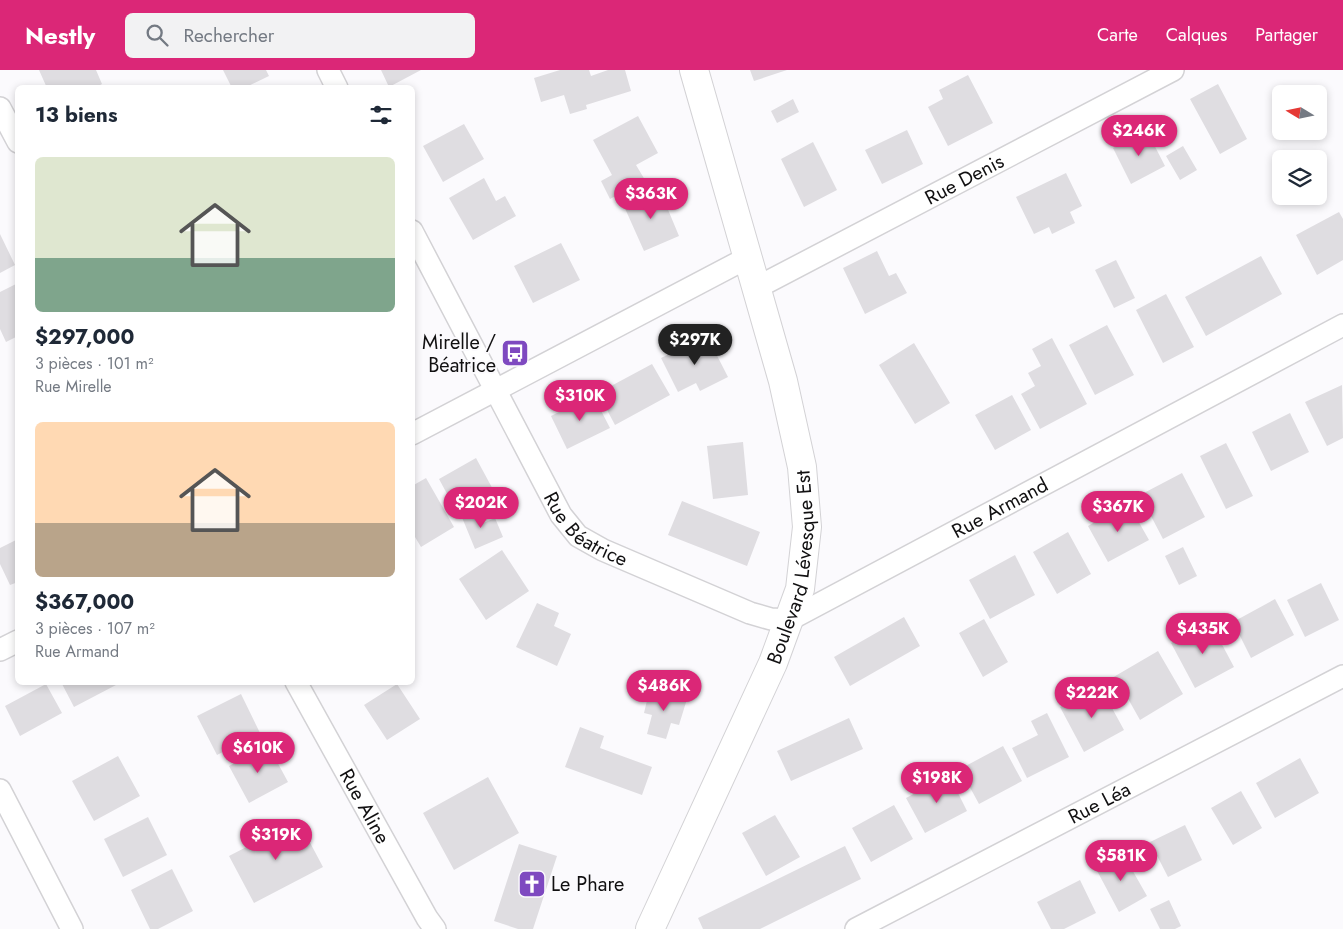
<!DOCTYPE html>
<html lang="fr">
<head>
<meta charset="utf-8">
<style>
	:root { --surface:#fff; --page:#f2f2f3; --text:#1f2937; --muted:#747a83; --accent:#db2777 }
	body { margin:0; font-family:Jost,sans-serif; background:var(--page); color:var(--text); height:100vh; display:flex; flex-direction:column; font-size:19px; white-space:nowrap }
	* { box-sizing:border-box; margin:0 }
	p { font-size:16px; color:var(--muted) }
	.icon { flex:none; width:28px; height:28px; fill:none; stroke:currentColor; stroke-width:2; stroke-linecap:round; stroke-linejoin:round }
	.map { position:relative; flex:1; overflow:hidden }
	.panel { position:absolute; left:15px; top:15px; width:400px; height:600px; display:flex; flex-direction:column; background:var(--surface); border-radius:8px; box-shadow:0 2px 8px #0003 }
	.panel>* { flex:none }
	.needle { width:32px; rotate:280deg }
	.controls { position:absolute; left:1272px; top:15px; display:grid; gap:10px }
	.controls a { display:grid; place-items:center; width:55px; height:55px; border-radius:8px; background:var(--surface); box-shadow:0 2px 8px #0003; font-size:25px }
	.price { position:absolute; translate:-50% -42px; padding:0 11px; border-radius:18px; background:var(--accent); color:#fff; font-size:16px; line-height:32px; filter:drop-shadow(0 1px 2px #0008) }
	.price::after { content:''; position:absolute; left:50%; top:30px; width:15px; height:11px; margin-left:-8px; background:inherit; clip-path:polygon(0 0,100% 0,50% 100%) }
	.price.on { background:#222; color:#fff }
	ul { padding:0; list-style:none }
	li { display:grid; align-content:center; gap:10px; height:265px; padding:0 20px }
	li span { display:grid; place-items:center; height:155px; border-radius:8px; color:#555 }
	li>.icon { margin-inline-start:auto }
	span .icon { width:90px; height:90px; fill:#fffc; stroke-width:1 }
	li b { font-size:21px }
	h2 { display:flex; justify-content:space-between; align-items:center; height:60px; padding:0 20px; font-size:21px }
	header { display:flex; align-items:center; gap:30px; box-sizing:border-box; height:70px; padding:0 25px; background:var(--accent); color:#fff }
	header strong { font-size:24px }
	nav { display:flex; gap:28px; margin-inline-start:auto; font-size:18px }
	.search { width:350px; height:45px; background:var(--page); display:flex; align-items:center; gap:12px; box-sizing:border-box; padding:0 18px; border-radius:8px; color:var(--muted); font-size:19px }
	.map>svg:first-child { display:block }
	.building { fill:#dfdde1 }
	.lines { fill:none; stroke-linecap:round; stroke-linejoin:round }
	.street-casing { stroke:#d3d2d5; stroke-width:24 }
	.secondary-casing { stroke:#d3d2d5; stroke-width:30 }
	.street { stroke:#fff; stroke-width:21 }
	.secondary { stroke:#fff; stroke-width:28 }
	.labels { text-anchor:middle; stroke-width:4; stroke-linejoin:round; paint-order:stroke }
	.street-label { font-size:20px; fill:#111011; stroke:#fbfafd }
	.poi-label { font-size:20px; fill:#111011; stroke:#fbfafd; text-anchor:end }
</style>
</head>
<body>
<header>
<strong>Nestly</strong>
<div class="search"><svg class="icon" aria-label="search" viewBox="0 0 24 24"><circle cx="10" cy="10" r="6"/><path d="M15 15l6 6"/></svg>Rechercher</div>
<nav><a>Carte</a><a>Calques</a><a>Partager</a></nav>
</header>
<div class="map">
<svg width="1343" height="859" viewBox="0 0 1343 859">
	<rect width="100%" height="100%" fill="#fbfafd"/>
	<!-- building -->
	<path class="building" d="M39 0H96L102 14 95 18H47Z
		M223 0H266L269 6 244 18H232Z
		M381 0H421L389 17Z
		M560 0H589L591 6 608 0H625L631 21 586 35 587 39 570 44 564 25 541 32 534 8Z
		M750 0H787L754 11Z
		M968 5 993 53 948 76 928 37 943 29 939 20Z
		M1218 14 1247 69 1220 84 1190 29Z
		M793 29 799 42 777 53 771 41Z
		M638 46 658 83 636 95 645 110 610 129 601 111 612 105 593 70Z
		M464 54 484 89 443 112 423 76Z
		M907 60 923 94 882 114 865 80Z
		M1147 61 1165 96 1131 114 1113 78Z
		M813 72 837 120 804 137 781 89Z
		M1183 76 1197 100 1180 110 1166 86Z
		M1066 103 1082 136 1070 142 1075 153 1052 164 1049 157 1034 164 1016 127Z
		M484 108 496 131 505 126 516 146 473 170 449 128Z
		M659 118 679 166 644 181 623 134Z
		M1339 142 1343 149V190L1317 205 1296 165Z
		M0 164 15 195 0 203Z
		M561 173 580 210 533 233 514 196Z
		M877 181 889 206 896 203 907 223 865 244 843 198Z
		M1261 186 1282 224 1206 266 1185 227Z
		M1116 190 1135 228 1114 238 1095 200Z
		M18 213V266L6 272 0 259V222Z
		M1166 224 1194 277 1163 293 1136 240Z
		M1107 255 1134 305 1095 325 1069 275Z
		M707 266 728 307 700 321 696 313 678 322 661 288Z
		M1052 268 1087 334 1040 359 1021 324 1035 316 1028 303 1041 296 1032 279Z
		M914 273 950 333 915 354 879 295Z
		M652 294 670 325 615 355 598 323Z
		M1342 315 1343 368 1327 376 1305 332Z
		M593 325 610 358 567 379 551 346Z
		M1012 325 1031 360 995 380 975 345Z
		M1290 343 1309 382 1271 401 1252 362Z
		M743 372 748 425 713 429 707 376Z
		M1226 373 1253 426 1226 439 1200 386Z
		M476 388 496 425 459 446 439 409Z
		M1182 403 1205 447 1163 469 1140 425Z
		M426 408 454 457 421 477 412 462V416Z
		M682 431 760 462 747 496 668 465Z
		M1128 433 1149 470 1108 492 1088 456Z
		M476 439 481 454 495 448 503 467 475 479 461 445Z
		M1068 462 1091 504 1057 524 1033 482Z
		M18 469V512L10 515 0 494V478Z
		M1183 477 1197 506 1179 515 1165 486Z
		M502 480 529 521 486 550 459 509Z
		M1015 485 1035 525 990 549 969 510Z
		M1321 513 1339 550 1305 567 1287 530Z
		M1275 529 1294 565 1251 588 1233 552Z
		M537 533 559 543 554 556 571 564 557 596 516 577Z
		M904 547 920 576 850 616 834 587Z
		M984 549 1008 592 983 607 959 563Z
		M1210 552 1234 597 1195 618 1171 573Z
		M1158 581 1183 624 1140 650 1122 618 1112 624 1105 612Z
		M61 612H115L116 615 74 637Z
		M46 614 62 643 20 666 5 636Z
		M397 614 420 649 387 670 364 635Z
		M1100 616 1124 660 1084 682 1060 637Z
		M650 618 687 629 679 655 671 653 666 669 647 664 652 645 644 643Z
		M241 624 260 663 217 685 197 646Z
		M1047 643 1069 687 1027 708 1012 678 1038 665 1031 651Z
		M849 648 863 679 791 711 777 681Z
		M580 657 604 666 600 678 652 697 642 725 565 697Z
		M268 675 288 712 249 733 229 696Z
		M1003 676 1022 711 979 734 960 699Z
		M118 686 140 726 94 751 72 711Z
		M1300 688 1319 723 1275 748 1256 713Z
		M949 705 967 741 925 763 906 728Z
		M488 707 519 763 454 800 423 743Z
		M1241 721 1262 758 1233 775 1211 738Z
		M894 735 913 769 871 792 852 758Z
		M775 745 800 787 766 806 742 763Z
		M148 747 167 785 123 807 104 769Z
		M298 750 323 797 254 833 229 786Z
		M1185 755 1202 790 1168 807 1150 772Z
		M519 774 557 786 533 859H518L494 851Z
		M845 776 861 809 760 859H703L698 848Z
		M1122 782 1147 826 1119 842 1095 797Z
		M172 799 193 841 158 859H150L131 820Z
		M1080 810 1096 843 1064 859H1051L1037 832Z
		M1169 830 1181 856 1175 859H1160L1150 839Z"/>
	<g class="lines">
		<!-- street casing -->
		<g class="street-casing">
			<g id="street">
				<path d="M328 0 337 18"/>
				<path d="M0 38 18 72"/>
				<path id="s1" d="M412 161 561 445 578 466 603 480 750 543 771 549 789 550 1343 255"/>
				<path id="s2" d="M756 218 1173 0"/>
				<path d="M412 364 747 188"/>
				<path d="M0 580 18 571"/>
				<path id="s3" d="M296 612 427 848 435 859"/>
				<path d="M0 720 72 859"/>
				<path id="s4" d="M856 859 1343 606"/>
			</g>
		</g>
		<!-- secondary casing -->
		<g class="secondary-casing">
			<g id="secondary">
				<path id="s5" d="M650 859 773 593 800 519 807 457 802 397 783 311 694 0"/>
			</g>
		</g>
		<!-- street -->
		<use href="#street" class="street"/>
		<!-- secondary -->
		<use href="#secondary" class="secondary"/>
	</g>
	<!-- icons -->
	<defs>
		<g id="bus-square" transform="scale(1.4375)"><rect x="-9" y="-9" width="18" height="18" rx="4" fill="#7e49c0" stroke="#fbfafd"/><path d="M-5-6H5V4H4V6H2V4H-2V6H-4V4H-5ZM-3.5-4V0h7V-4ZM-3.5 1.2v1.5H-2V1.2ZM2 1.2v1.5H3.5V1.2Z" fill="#fff"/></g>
		<g id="church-square" transform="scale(1.4375)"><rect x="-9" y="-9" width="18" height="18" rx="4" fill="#7e49c0" stroke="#fbfafd"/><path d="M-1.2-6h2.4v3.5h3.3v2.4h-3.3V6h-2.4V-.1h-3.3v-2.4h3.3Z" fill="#fff"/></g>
	</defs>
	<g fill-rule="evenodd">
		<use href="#bus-square" x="515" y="283"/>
		<use href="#church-square" x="532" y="814"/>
	</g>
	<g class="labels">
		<!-- street labels -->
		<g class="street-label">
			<text dy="7" stroke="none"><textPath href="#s2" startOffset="235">Rue Denis</textPath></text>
			<text dy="7" stroke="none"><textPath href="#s1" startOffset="815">Rue Armand</textPath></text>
			<text dy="7" stroke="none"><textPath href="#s1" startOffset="349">Rue Béatrice</textPath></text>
			<text dy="7" stroke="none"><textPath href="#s5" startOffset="392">Boulevard Lévesque Est</textPath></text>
			<text dy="7" stroke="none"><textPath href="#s4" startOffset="274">Rue Léa</textPath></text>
			<text dy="7" stroke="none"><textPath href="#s3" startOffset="142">Rue Aline</textPath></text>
		</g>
		<!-- poi labels -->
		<g class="poi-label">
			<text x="496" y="279">Mirelle /<tspan x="496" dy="23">Béatrice</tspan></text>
			<text x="551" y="821" text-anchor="start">Le Phare</text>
		</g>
	</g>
</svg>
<div class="controls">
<a><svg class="needle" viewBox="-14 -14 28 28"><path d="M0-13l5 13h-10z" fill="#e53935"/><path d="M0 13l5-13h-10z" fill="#747a83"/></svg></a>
<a><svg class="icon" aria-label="layers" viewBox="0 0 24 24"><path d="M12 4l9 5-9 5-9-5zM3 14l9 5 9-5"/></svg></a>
</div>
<b class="price" style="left:1139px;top:87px">$246K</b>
<b class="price" style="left:651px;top:150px">$363K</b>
<b class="price on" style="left:695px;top:296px">$297K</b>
<b class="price" style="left:580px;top:352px">$310K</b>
<b class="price" style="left:481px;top:459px">$202K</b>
<b class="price" style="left:1118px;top:463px">$367K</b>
<b class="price" style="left:1203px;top:585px">$435K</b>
<b class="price" style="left:664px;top:642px">$486K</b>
<b class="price" style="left:1092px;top:649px">$222K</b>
<b class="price" style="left:258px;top:704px">$610K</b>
<b class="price" style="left:937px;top:734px">$198K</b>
<b class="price" style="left:276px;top:791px">$319K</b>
<b class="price" style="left:1121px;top:812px">$581K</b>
<section class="panel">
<h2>13 biens<svg class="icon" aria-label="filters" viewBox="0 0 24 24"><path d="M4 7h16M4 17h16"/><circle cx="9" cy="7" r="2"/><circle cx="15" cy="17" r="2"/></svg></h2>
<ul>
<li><span style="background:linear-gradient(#dfe7d0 65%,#7fa58c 0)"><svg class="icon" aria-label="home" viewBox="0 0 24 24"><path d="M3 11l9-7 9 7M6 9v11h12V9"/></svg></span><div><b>$297,000</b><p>3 pièces · 101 m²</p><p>Rue Mirelle</p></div></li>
<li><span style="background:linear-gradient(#ffd9b3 65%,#b9a48a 0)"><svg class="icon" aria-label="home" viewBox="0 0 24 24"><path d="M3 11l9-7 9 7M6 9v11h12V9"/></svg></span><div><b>$367,000</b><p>3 pièces · 107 m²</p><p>Rue Armand</p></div></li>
</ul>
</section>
</div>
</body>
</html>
